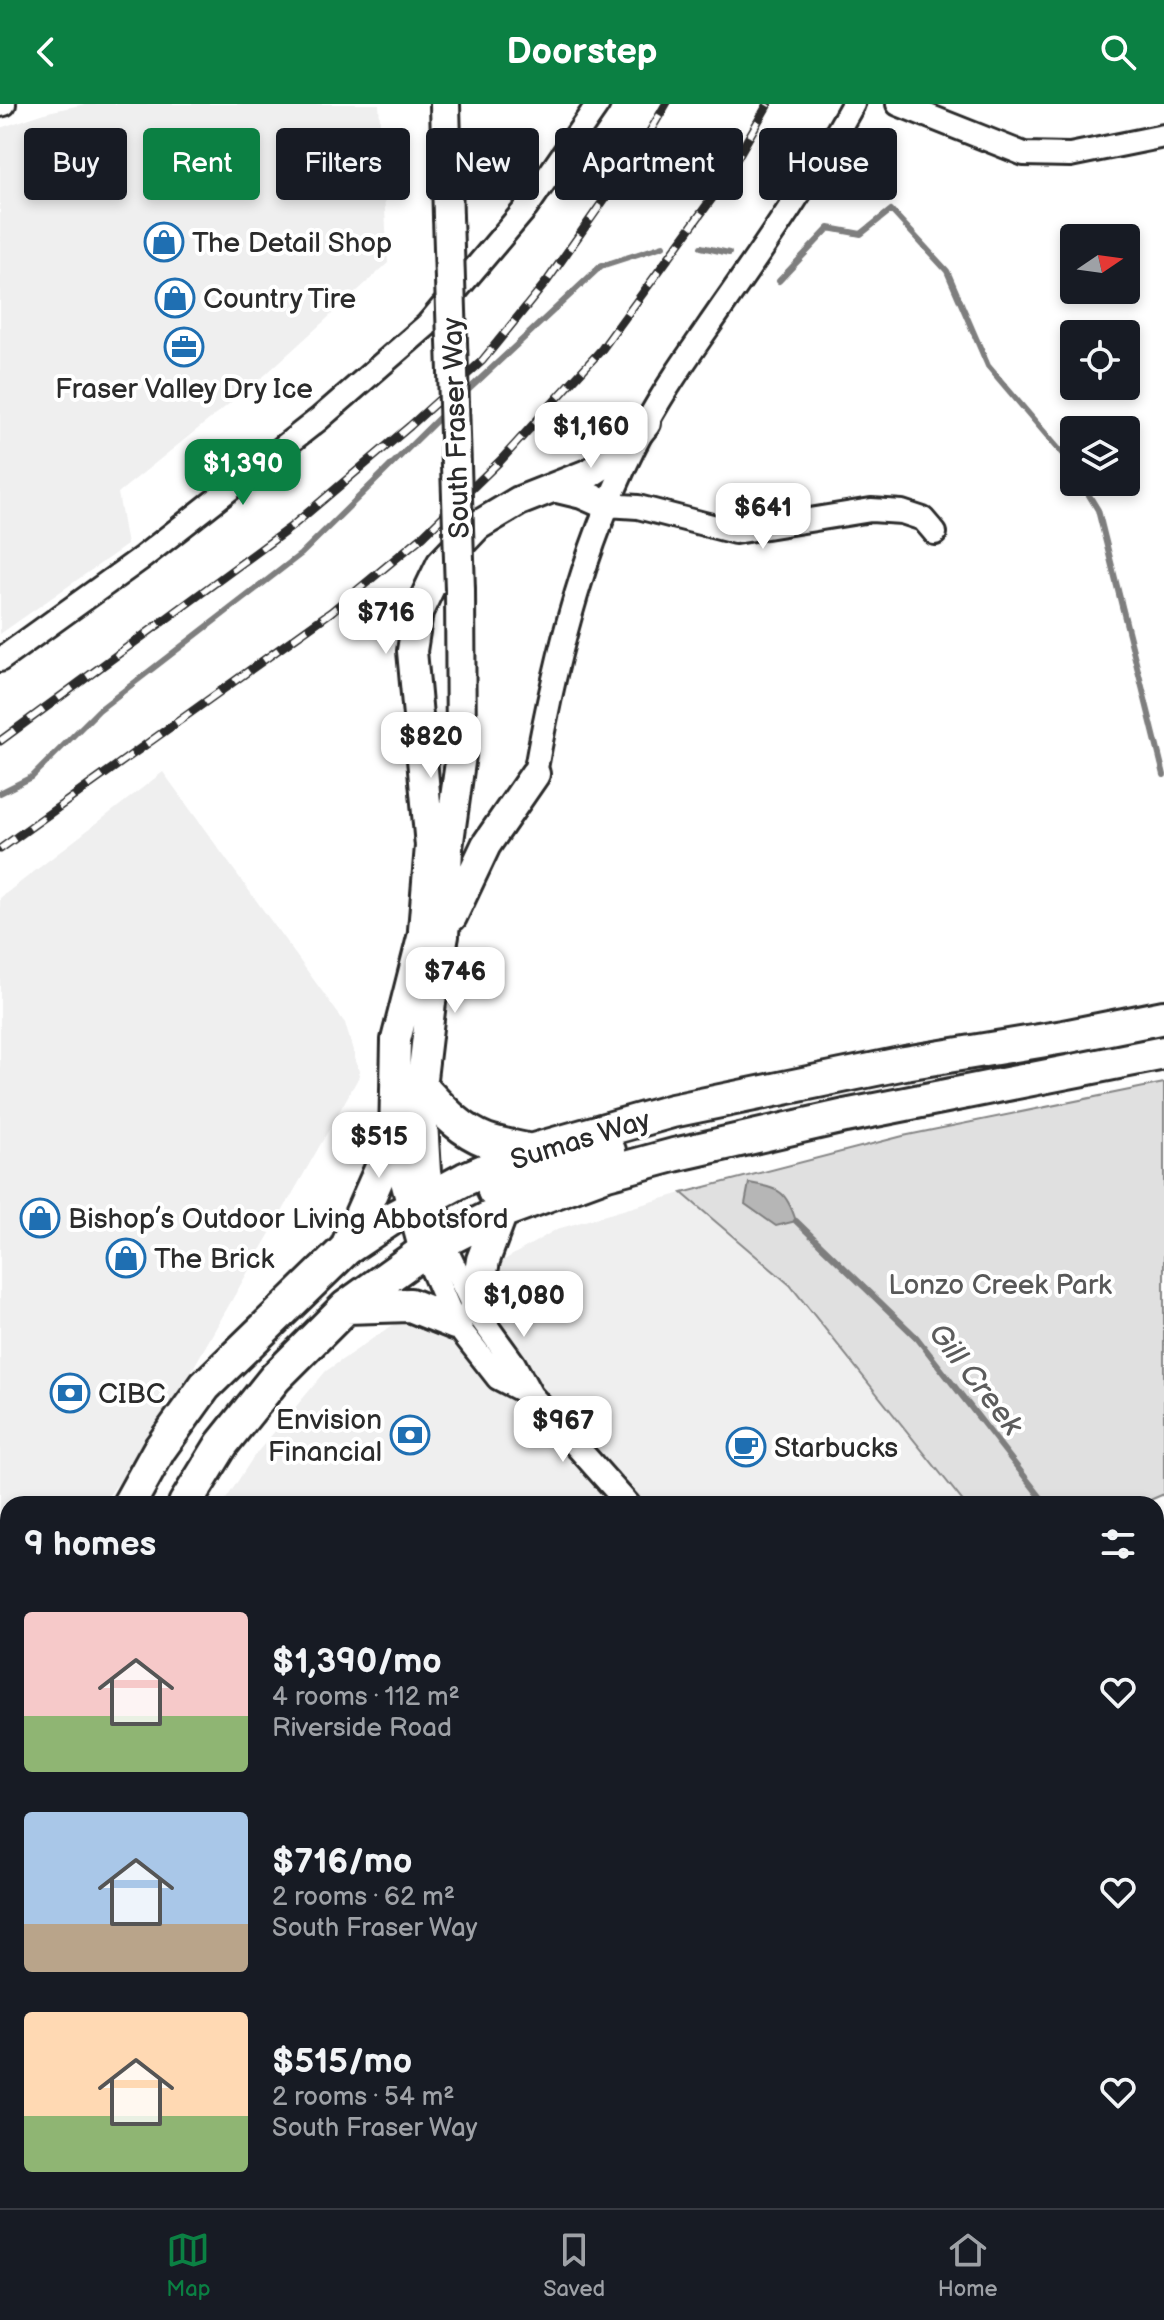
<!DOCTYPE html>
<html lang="en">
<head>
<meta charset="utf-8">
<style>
	:root { --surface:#171b24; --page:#20242c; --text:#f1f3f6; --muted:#9ea1a6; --line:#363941; --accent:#0b8043 }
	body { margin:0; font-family:"Balsamiq Sans",sans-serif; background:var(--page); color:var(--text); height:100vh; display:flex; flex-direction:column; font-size:30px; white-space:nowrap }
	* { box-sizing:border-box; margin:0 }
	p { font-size:26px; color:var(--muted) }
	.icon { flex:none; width:44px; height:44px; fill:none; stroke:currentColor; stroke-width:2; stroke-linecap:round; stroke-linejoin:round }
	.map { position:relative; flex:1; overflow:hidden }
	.drawer { position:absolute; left:0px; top:1392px; width:1164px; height:712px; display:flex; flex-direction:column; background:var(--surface); border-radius:24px 24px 0 0; box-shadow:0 4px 12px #0003 }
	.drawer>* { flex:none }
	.guide { position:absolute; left:24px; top:24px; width:1116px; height:72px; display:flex; gap:16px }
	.needle { width:52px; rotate:77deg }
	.controls { position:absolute; left:1060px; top:120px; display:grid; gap:16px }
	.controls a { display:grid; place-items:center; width:80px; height:80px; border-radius:8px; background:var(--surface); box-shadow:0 4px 12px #0003; font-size:40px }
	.price { position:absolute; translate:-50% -68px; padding:0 18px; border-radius:16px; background:#fff; color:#222; font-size:26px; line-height:52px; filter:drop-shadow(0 2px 4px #0008) }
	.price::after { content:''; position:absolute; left:50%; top:48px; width:24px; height:18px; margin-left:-12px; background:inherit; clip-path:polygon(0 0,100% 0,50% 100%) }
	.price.on { background:var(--accent); color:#fff }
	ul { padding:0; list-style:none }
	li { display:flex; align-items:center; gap:24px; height:200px; padding:0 24px }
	li span { display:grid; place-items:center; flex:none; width:224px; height:160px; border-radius:8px; color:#555 }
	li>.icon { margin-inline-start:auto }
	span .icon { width:96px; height:96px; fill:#fffc; stroke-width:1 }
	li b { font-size:34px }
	h2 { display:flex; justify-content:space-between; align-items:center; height:96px; padding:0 24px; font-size:34px }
	.tag { padding:0 28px; border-radius:8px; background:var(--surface); box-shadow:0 4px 12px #0003; font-size:28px; line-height:72px }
	.tag.on { background:var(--accent); color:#fff }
	header { display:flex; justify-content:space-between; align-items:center; height:104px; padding:0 24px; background:var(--accent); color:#fff; font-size:36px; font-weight:700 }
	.tab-bar { display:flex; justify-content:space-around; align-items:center; height:112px; border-top:2px solid var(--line); background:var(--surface); font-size:22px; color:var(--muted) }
	.tab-bar a { display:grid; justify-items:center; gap:4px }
	.tab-bar .on { color:var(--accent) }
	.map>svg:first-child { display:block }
	.built { fill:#efefef }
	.green { fill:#e0e0e0; stroke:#868686; stroke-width:2 }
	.water { fill:#b6b6b6; stroke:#7e7e7e; stroke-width:2 }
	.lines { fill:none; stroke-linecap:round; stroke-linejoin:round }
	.stream { stroke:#7e7e7e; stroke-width:6 }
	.minor-casing { stroke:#2b2b2b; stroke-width:28 }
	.major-casing { stroke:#2b2b2b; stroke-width:34 }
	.highway-casing { stroke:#2b2b2b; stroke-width:38 }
	.minor { stroke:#fff; stroke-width:22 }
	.major { stroke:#fff; stroke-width:28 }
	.highway { stroke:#fff; stroke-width:32 }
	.rail-casing { stroke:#2b2b2b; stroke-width:9 }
	.rail { stroke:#fff; stroke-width:6; stroke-dasharray:18; stroke-linecap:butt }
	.major-bridge-casing { stroke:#2b2b2b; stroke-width:34; stroke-linecap:butt }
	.major-bridge { stroke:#fff; stroke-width:28 }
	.labels { text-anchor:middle; stroke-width:8; stroke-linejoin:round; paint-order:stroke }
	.poi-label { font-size:28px; fill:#2b2b2b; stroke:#fff; text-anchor:start }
	.street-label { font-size:28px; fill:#2b2b2b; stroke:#fff }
	.park-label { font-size:28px; fill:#585858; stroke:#fff }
	.water-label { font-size:30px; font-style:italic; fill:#5c5c5c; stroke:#fff }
</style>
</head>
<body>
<header><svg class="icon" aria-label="back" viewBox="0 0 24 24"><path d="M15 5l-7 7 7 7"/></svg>Doorstep<svg class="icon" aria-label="search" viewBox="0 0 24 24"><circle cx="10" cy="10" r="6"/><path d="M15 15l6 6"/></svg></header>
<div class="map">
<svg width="1164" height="2104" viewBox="0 0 1164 2104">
	<rect width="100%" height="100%" fill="#fff"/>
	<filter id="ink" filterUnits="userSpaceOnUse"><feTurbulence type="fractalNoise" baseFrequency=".0125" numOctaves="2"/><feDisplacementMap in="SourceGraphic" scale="16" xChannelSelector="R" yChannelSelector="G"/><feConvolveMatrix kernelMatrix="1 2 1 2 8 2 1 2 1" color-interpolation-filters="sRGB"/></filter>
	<g filter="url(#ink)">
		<!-- built -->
		<path class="built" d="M85 0H379L388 159 265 271 118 389 127 441 0 530V24L48 8Z
			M163 668 345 919 360 971 167 1310 135 1357 102 1400H8V1554L0 1563V794Z
			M682 1089 790 1181 965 1400H223L254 1352 326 1267 385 1226 557 1125Z"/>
		<!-- green -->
		<path class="green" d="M1164 979V1390L1141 1400H965L790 1181 682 1089 903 1032Z
			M1156 1523 1164 1588V1795L1156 1856Z
			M684 2096H1070L1071 2104H686Z"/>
		<!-- water -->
		<path class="water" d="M749 1079C780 1085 786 1086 796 1117L776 1122 745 1100Z"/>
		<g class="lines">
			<!-- stream -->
			<path class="stream" d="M701 143 729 149
				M779 177 829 124 861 130 891 106 947 167 988 262 1067 355 1074 367
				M464 290 601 162 663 142
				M1081 378 1098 406 1164 671
				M0 689 32 673 99 606 301 450 444 309
				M796 1117 917 1234 1046 1400"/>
			<!-- minor casing -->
			<g class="minor-casing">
				<path id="minor" d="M898 0 1024 50 1070 51 1164 32
					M0 1 4 0
					M607 401 638 403 735 428 871 406 902 408 923 415 935 429
					M0 556 143 453 319 315 427 221 526 104 598 0
					M535 670C556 550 587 428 646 320 668 279 696 241 722 203 768 137 814 71 853 0
					M442 1137 475 1206 514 1260 531 1291 628 1400
					M424 1147 455 1219 498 1274 531 1291
					M1162 1979 1164 1978
					M257 2104 272 2096"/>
			</g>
			<!-- major casing -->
			<g class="major-casing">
				<path id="major" d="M445 0 448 113
					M557 384 582 390 607 401
					M452 813 486 741 535 670
					M423 826 430 742 412 547 418 508 441 460 477 422 519 397 590 369 622 348 646 319
					M442 1137 426 1068 421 983 432 890 444 832 448 744 461 651 460 486
					M424 1147 394 1036 396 936 428 810
					M0 1778 8 1808
					M0 1891 8 1921
					M55 2096 57 2104
					M78 2096 80 2104"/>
			</g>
			<!-- highway casing -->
			<g class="highway-casing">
				<path id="highway" d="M421 983C440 1003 459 1026 486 1036 500 1041 515 1043 530 1047
					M494 1087 560 1062 609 1047
					M346 1145 394 1036
					M346 1203 410 1201 455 1219
					M475 1206 483 1156 501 1108
					M129 1400 159 1346 205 1282 346 1145 394 1113 465 1075 530 1047 672 1007 905 959 1064 933 1164 913
					M185 1400 222 1340 275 1274 346 1203 424 1147 501 1108 607 1069 674 1051 845 1012 1164 949
					M0 1574 8 1569
					M0 1614 8 1601
					M0 1698 8 1686"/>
			</g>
			<!-- minor -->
			<use href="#minor" class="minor"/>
			<!-- major -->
			<use href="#major" class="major"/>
			<!-- highway -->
			<use href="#highway" class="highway"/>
			<!-- rail casing -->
			<g class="rail-casing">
				<path id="rail" d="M0 637 291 423 410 322 482 257 547 177 641 43 666 0
					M0 745 331 508 423 432 501 356 602 245 721 82 768 0"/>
			</g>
			<!-- rail -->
			<use href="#rail" class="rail"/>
			<!-- major-bridge casing -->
			<g class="major-bridge-casing">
				<path id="major-bridge" d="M448 113 460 486"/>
			</g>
			<!-- major-bridge -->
			<use href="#major-bridge" class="major-bridge"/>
		</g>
	</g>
	<!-- icons -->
	<defs>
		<g id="shop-ring" transform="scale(2)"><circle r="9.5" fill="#fff" stroke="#1f6fb2" stroke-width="1.5"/><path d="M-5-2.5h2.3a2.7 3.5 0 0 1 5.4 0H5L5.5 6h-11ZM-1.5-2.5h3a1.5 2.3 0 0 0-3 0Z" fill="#1f6fb2"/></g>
		<g id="office-ring" transform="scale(2)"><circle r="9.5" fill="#fff" stroke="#1f6fb2" stroke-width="1.5"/><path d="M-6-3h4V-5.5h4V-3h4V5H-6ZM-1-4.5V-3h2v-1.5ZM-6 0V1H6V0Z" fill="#1f6fb2"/></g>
		<g id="bank-ring" transform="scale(2)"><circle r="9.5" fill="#fff" stroke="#1f6fb2" stroke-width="1.5"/><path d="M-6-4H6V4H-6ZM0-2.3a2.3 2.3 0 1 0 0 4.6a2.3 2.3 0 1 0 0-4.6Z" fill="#1f6fb2"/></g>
		<g id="cafe-ring" transform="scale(2)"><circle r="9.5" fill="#fff" stroke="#1f6fb2" stroke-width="1.5"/><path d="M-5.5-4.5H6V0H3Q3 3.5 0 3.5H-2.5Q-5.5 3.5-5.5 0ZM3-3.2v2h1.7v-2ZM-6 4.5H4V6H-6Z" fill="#1f6fb2"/></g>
	</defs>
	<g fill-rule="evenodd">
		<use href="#shop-ring" x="164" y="138"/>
		<use href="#shop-ring" x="175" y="194"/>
		<use href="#office-ring" x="184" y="243"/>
		<use href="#shop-ring" x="40" y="1114"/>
		<use href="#shop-ring" x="126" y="1154"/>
		<use href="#bank-ring" x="70" y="1289"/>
		<use href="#bank-ring" x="410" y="1331"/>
		<use href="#cafe-ring" x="746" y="1343"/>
	</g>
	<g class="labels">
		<!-- poi labels -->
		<g class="poi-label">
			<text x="192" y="148">The Detail Shop</text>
			<text x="203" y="204">Country Tire</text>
			<text x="184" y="294" text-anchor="middle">Fraser Valley Dry Ice</text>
			<text x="68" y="1124">Bishop’s Outdoor Living Abbotsford</text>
			<text x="154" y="1164">The Brick</text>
			<text x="98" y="1299">CIBC</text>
			<text x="382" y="1325" text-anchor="end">Envision<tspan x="382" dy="32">Financial</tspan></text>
			<text x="774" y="1353">Starbucks</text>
		</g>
		<!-- street labels -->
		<g class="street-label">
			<text transform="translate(455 324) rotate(-92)" y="10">South Fraser Way</text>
			<text transform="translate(580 1035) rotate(-17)" y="10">Sumas Way</text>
		</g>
		<!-- park labels -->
		<g class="park-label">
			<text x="1000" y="1190">Lonzo Creek Park</text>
		</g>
		<!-- water labels -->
		<g class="water-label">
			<text transform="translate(976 1275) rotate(52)" y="10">Gill Creek</text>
		</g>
	</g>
</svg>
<div class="controls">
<a><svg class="needle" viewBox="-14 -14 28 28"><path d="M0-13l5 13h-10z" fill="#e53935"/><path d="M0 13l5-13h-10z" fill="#9ea1a6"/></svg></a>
<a><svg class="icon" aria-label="locate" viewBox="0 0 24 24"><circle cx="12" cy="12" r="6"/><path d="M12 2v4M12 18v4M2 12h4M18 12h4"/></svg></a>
<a><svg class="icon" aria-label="layers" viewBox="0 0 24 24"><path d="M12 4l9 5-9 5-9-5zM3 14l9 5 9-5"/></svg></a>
</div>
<b class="price" style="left:591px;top:366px">$1,160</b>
<b class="price on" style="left:243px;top:403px">$1,390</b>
<b class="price" style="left:763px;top:447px">$641</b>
<b class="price" style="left:386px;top:552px">$716</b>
<b class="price" style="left:431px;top:676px">$820</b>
<b class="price" style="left:455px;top:911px">$746</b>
<b class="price" style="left:379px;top:1076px">$515</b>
<b class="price" style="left:524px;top:1235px">$1,080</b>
<b class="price" style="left:563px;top:1360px">$967</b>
<div class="guide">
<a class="tag">Buy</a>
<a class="tag on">Rent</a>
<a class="tag">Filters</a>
<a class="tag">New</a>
<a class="tag">Apartment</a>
<a class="tag">House</a>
</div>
<section class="drawer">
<h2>9 homes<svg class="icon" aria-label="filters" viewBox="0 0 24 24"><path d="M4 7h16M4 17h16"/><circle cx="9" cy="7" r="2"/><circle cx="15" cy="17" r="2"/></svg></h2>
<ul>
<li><span style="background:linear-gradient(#f6c9c9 65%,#8fb573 0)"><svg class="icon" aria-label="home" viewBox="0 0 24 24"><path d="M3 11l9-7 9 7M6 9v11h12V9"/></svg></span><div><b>$1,390/mo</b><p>4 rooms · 112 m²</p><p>Riverside Road</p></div><svg class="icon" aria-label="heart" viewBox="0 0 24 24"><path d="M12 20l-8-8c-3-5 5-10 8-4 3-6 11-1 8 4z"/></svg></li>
<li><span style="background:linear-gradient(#a9c7e8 70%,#b9a48a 0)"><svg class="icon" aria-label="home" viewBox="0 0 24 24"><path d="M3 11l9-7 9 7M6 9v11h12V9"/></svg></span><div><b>$716/mo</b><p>2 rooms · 62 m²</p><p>South Fraser Way</p></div><svg class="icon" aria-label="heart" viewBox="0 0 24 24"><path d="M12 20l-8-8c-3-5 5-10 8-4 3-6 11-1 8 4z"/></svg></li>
<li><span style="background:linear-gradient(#ffd9b3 65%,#8fb573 0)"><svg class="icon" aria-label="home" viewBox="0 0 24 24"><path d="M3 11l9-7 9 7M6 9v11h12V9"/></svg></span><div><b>$515/mo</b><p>2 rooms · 54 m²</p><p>South Fraser Way</p></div><svg class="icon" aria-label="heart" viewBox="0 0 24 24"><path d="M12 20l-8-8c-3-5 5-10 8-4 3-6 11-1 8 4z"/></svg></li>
</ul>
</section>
</div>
<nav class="tab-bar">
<a class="on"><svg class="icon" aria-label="map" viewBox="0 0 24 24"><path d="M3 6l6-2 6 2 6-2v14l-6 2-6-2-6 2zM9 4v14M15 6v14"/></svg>Map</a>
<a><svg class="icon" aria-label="saved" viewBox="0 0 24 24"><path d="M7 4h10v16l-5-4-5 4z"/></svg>Saved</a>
<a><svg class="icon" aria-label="home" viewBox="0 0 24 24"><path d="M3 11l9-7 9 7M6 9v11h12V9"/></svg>Home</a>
</nav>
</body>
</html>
